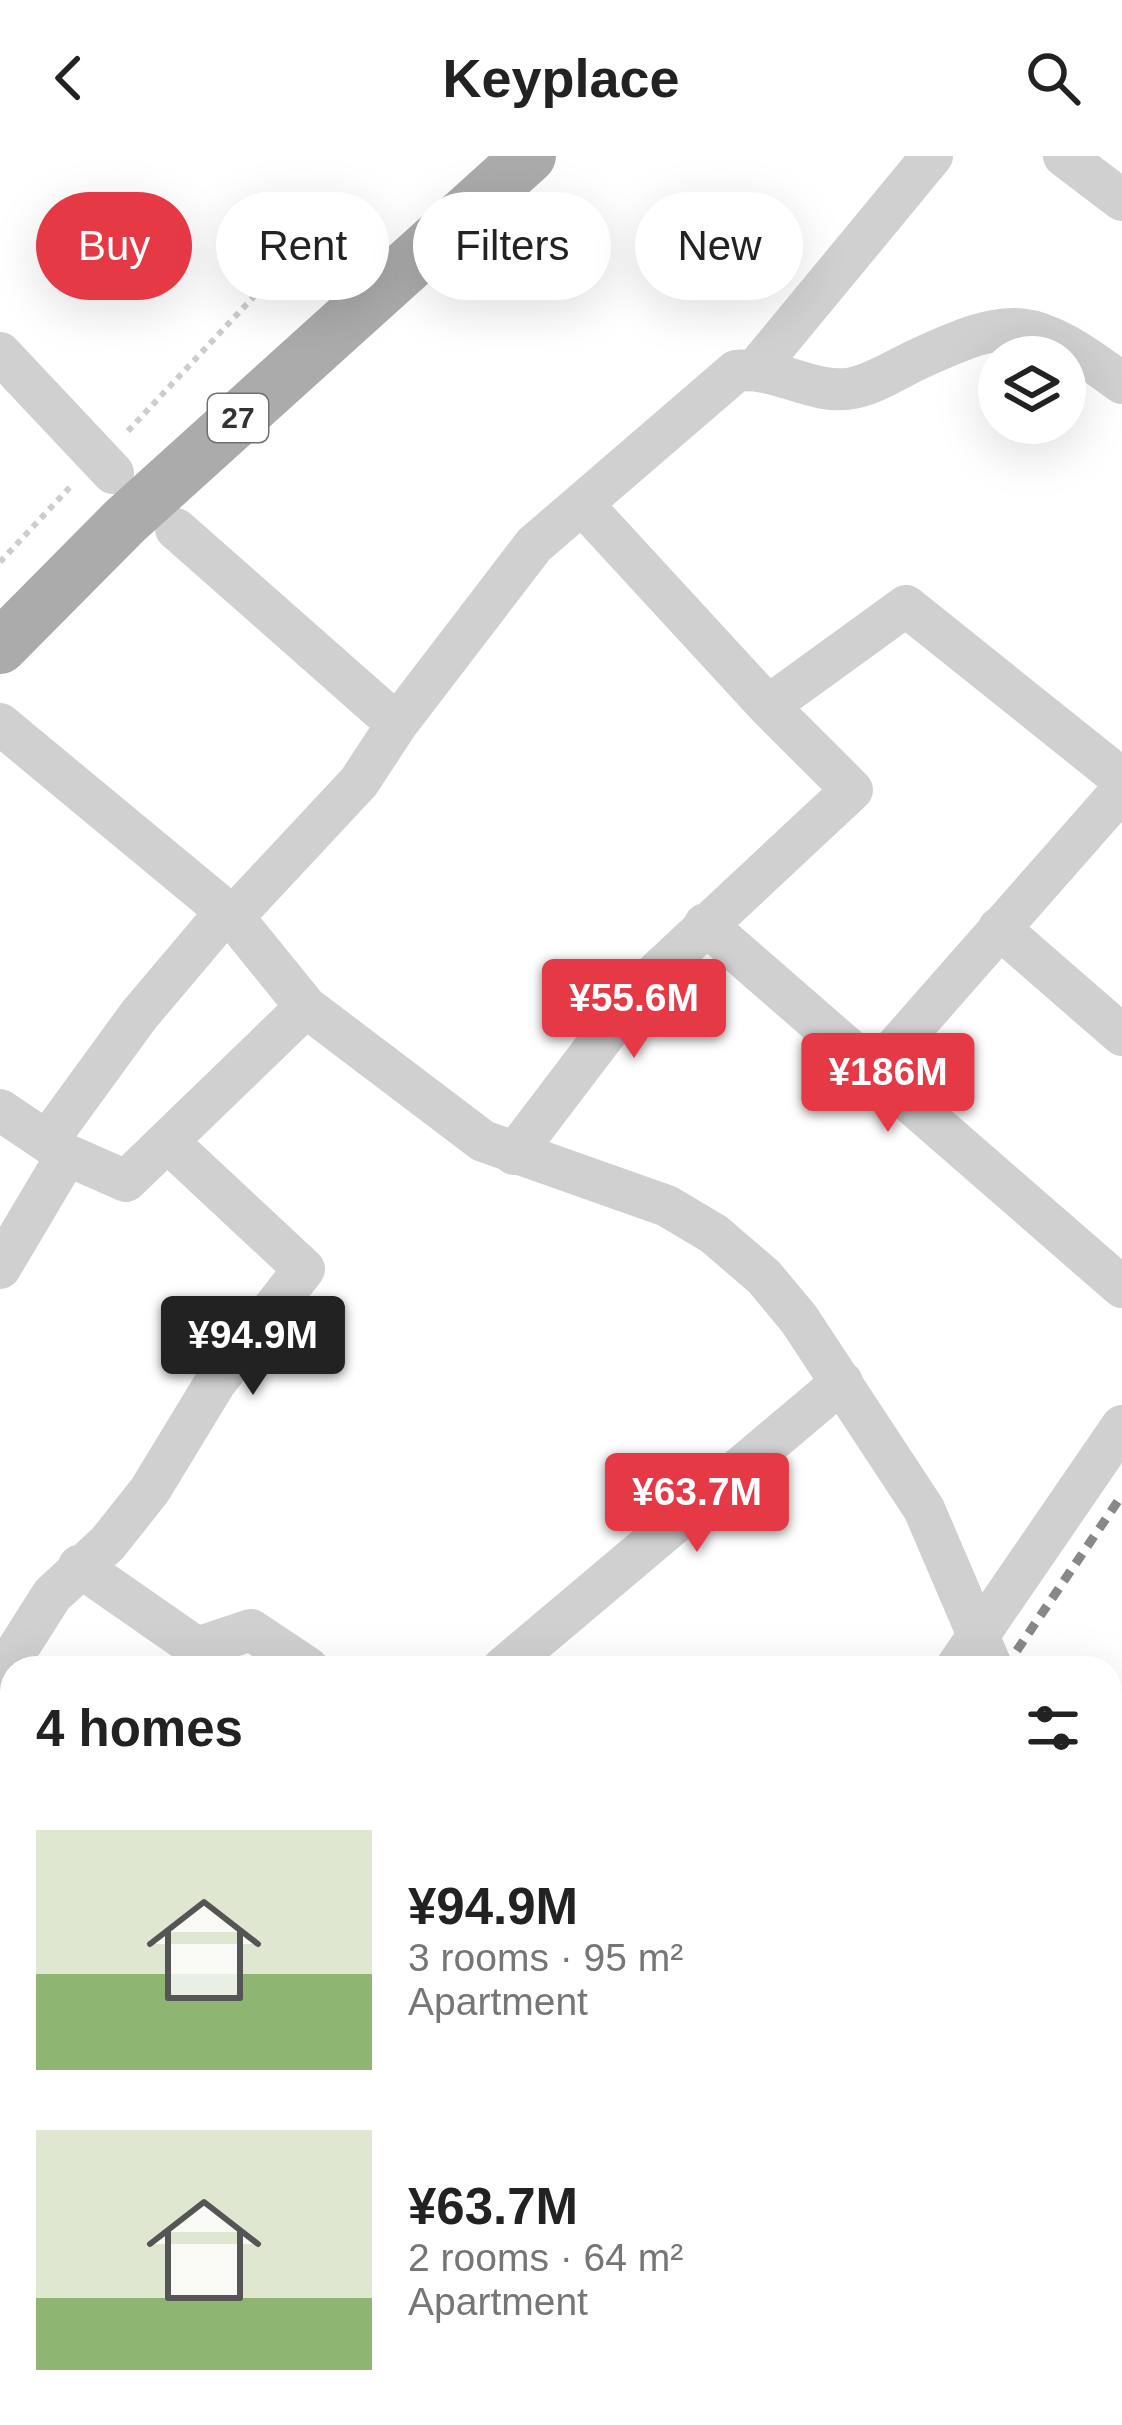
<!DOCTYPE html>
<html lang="en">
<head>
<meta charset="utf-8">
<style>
	:root { --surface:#fff; --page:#f6f6f6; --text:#222; --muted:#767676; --accent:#e63946 }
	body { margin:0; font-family:Helvetica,sans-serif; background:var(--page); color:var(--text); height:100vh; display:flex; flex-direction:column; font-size:45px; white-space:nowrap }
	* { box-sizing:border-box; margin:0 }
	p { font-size:39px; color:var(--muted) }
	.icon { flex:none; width:66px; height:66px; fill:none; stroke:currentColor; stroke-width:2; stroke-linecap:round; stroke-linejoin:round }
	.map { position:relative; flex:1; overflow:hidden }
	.drawer { position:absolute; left:0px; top:1500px; width:1122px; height:771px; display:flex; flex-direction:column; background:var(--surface); border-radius:36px 36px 0 0; box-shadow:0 12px 48px #0002 }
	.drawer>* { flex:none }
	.guide { position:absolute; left:36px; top:36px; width:1050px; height:108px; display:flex; gap:24px }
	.tools { position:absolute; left:978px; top:180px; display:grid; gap:24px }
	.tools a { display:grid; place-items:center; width:108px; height:108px; border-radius:50%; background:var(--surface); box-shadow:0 12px 48px #0002; font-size:60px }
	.price { position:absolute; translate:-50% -102px; padding:0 27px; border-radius:12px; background:var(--accent); color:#fff; font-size:39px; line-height:78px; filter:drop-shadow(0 3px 6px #0008) }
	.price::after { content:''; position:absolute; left:50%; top:72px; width:36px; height:27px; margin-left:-18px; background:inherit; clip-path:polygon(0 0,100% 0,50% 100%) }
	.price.on { background:#222; color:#fff }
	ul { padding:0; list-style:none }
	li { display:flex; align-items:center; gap:36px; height:300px; padding:0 36px }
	li span { display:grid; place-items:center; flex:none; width:336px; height:240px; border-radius:0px; color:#555 }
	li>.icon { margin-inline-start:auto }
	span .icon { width:144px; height:144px; fill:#fffc; stroke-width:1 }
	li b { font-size:51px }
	h2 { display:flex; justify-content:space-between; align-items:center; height:144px; padding:0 36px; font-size:51px }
	.tag { padding:0 42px; border-radius:54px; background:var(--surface); box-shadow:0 12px 48px #0002; font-size:42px; line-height:108px }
	.tag.on { background:var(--accent); color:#fff }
	header { display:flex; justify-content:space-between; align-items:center; height:156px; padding:0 36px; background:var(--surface); font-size:54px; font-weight:700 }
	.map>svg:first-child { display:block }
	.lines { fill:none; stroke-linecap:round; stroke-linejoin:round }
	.path { stroke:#cdcdcd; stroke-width:6; stroke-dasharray:6 6; stroke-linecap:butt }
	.minor { stroke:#d0d0d0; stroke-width:42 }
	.major { stroke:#ababab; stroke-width:54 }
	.rail { stroke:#888; stroke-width:9; stroke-dasharray:12 9; stroke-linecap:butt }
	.labels { text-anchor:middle; stroke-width:12; stroke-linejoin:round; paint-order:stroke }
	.shield { fill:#fff; stroke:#707070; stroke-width:3 }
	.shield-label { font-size:30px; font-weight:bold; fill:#333 }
</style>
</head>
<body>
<header><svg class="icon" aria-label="back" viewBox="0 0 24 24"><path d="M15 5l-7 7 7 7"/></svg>Keyplace<svg class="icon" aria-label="search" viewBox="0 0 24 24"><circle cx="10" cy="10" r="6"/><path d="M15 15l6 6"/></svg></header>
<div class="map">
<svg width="1122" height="2269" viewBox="0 0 1122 2269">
	<rect width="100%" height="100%" fill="#fff"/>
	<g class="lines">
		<!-- path -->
		<path class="path" d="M128 275 318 72
			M0 406 71 330"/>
		<!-- minor -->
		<path class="minor" d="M1064 0 1122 44
			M0 197 113 317
			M757 212 932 0
			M582 348 768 550
			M176 373 397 568 359 626 233 761
			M0 568 233 761 306 851 483 985 667 1050 714 1078 764 1121 799 1163 924 1353 992 1512
			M397 568 534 389 736 215C776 209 813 240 853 232 873 228 894 215 912 206 1015 158 1030 160 1122 227
			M705 768 1122 1131
			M999 772 1122 879
			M874 916 1122 634
			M0 954 67 999 0 1112
			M48 984 139 859 226 756
			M514 998 641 831 852 634 768 550 906 450 1122 623
			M67 999 126 1025 306 851
			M79 1410 197 1492 251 1474 308 1512
			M503 1512 842 1226
			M956 1512 1122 1270
			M0 1521 52 1439 108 1387 150 1334 215 1227 304 1113 170 988
			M1110 1614 1122 1622
			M0 1887 12 1898
			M0 2059 12 2049
			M0 2111 12 2127
			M110 2259 117 2269
			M541 2269 546 2259
			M650 2269 655 2259"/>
		<!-- major -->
		<path class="major" d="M0 491 125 365 529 0"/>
		<!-- rail -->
		<path class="rail" d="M1005 1512 1122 1339
			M581 2269 585 2259"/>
	</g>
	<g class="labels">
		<!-- shield labels -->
		<rect class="shield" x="208" y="238" width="60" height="48" rx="9"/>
		<g class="shield-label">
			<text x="238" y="272">27</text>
		</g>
	</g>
</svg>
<div class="tools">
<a><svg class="icon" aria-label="layers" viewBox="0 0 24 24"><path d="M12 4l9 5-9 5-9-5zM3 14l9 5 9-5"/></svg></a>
</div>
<b class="price" style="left:634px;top:905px">¥55.6M</b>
<b class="price" style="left:888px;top:979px">¥186M</b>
<b class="price on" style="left:253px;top:1242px">¥94.9M</b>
<b class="price" style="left:697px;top:1399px">¥63.7M</b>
<div class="guide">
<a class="tag on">Buy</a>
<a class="tag">Rent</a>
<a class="tag">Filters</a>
<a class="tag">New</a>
</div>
<section class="drawer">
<h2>4 homes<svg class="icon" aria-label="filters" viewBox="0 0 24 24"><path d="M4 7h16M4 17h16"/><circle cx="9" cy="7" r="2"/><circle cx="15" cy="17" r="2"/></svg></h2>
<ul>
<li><span style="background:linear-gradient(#dfe7d0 60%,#8fb573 0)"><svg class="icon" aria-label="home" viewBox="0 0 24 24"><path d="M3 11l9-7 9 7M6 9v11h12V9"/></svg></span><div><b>¥94.9M</b><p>3 rooms · 95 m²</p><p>Apartment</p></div></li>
<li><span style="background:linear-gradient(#dfe7d0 70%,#8fb573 0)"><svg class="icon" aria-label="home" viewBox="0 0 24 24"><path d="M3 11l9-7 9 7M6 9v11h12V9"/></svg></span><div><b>¥63.7M</b><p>2 rooms · 64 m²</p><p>Apartment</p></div></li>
</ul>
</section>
</div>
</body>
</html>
